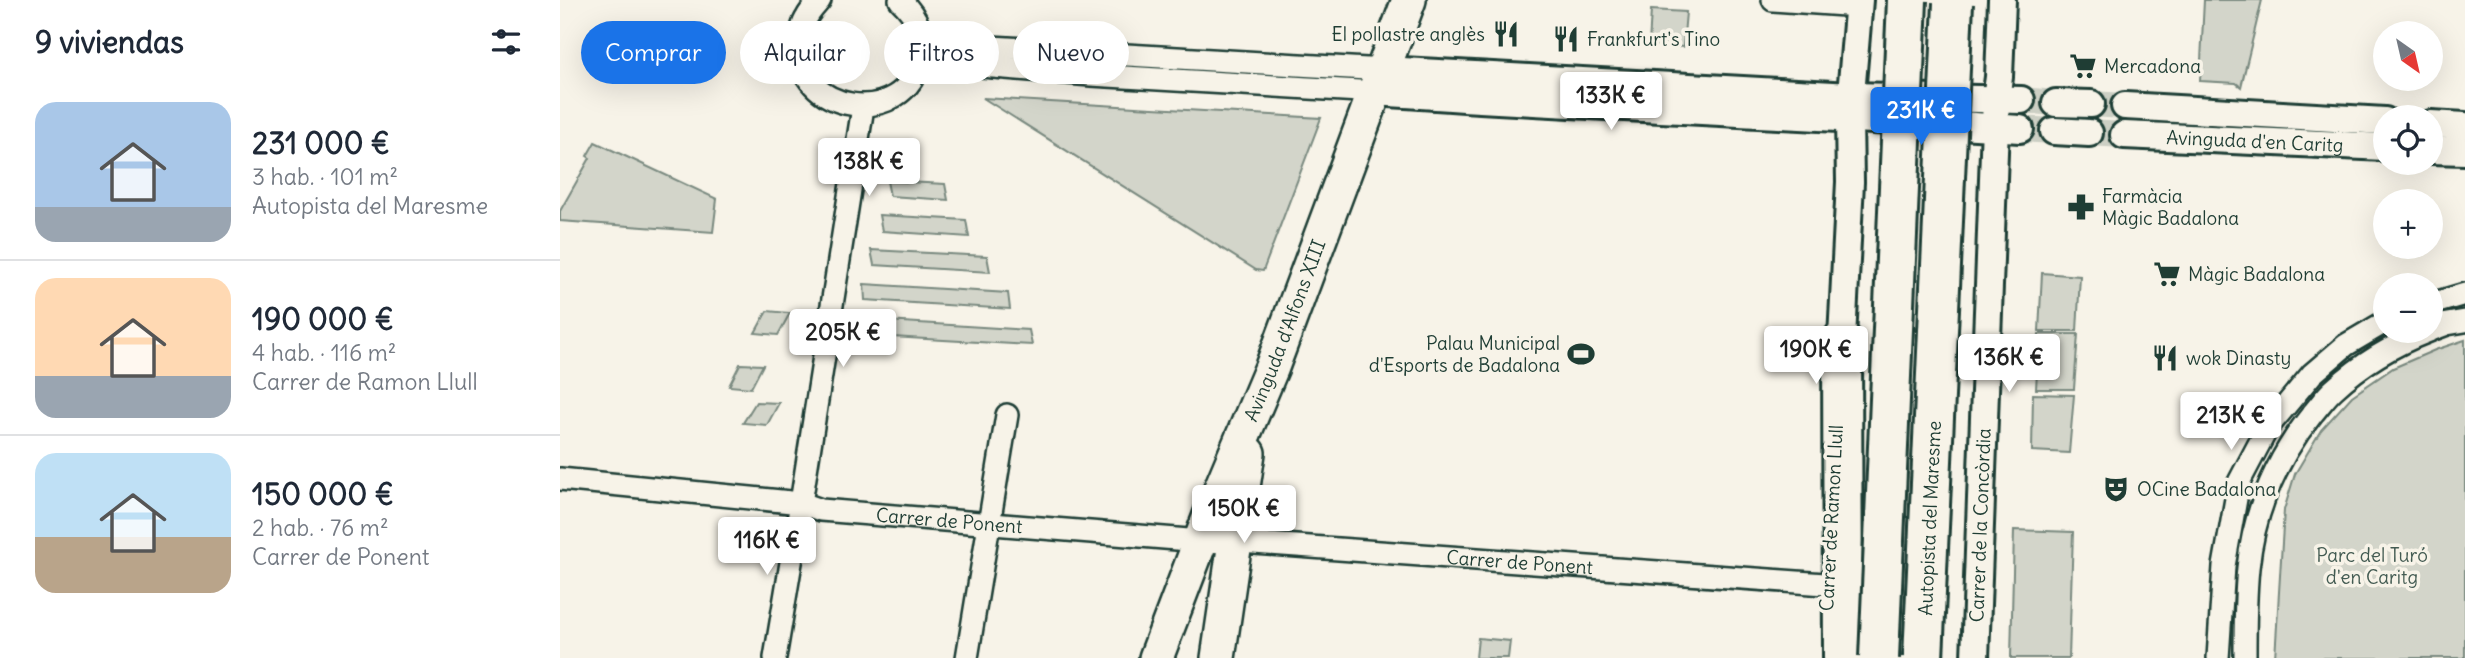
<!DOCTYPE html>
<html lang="es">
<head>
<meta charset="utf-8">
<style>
	:root { --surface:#fff; --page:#f2f2f3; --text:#1f2937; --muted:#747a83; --line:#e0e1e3; --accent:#1a73e8 }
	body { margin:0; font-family:Delius,sans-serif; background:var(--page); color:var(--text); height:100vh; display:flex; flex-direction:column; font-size:26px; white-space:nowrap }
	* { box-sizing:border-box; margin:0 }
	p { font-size:23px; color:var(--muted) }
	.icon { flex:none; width:38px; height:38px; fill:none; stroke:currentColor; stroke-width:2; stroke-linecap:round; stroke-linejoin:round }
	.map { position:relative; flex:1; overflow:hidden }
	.details { display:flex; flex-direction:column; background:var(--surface); width:560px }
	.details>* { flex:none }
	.hud { position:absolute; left:21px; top:21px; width:665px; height:63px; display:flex; gap:14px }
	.needle { width:46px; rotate:146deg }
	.buttons { position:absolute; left:1813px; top:21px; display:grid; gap:14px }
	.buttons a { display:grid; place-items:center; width:70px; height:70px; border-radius:50%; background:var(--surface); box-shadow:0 7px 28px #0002; font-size:35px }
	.price { position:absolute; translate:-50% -60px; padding:0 16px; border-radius:7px; background:#fff; color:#222; font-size:23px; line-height:46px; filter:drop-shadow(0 2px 4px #0008) }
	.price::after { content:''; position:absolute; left:50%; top:42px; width:21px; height:16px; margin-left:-10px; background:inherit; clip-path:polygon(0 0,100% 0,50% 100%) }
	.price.current { background:var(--accent); color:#fff }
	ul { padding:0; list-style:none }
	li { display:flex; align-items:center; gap:21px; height:175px; padding:0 35px }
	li+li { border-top:2px solid var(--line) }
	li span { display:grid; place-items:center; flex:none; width:196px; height:140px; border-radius:21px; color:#555 }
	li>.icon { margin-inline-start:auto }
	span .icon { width:84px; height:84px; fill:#fffc; stroke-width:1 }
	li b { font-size:30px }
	h2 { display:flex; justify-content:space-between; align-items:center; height:84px; padding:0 35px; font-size:30px }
	.tag { padding:0 24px; border-radius:32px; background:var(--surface); box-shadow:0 7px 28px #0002; font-size:24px; line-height:63px }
	.tag.current { background:var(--accent); color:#fff }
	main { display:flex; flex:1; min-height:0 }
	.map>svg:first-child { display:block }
	.green { fill:#d3d5ca; stroke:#79897f; stroke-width:2 }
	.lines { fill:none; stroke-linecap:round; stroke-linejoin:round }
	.tertiary-tunnel { stroke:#cccfc4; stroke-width:26; stroke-dasharray:26 13; stroke-linecap:butt }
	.minor-casing { stroke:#1f3d34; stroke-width:26 }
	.tertiary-casing { stroke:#1f3d34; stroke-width:32 }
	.primary-casing { stroke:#1f3d34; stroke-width:38 }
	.motorway-casing { stroke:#1f3d34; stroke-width:44 }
	.minor { stroke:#f7f3e8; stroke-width:21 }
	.tertiary { stroke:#f7f3e8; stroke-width:26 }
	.primary { stroke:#f7f3e8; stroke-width:33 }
	.motorway { stroke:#f7f3e8; stroke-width:38 }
	.motorway-bridge-casing { stroke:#1f3d34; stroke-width:44; stroke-linecap:butt }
	.motorway-bridge { stroke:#f7f3e8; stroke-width:38 }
	.labels { text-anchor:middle; stroke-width:7; stroke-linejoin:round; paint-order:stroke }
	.poi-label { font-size:19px; fill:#1f3d34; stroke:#f7f3e8; text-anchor:start }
	.street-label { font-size:19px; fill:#1f3d34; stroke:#f7f3e8 }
	.park-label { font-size:19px; fill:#435b52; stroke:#f7f3e8 }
</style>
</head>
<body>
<main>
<section class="details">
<h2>9 viviendas<svg class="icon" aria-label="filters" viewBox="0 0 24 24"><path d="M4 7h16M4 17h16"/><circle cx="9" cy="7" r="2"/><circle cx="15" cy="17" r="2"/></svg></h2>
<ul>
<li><span style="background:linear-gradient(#a9c7e8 75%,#9aa5b1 0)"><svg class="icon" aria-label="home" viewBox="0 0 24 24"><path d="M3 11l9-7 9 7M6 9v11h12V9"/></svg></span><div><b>231 000 €</b><p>3 hab. · 101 m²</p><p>Autopista del Maresme</p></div></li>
<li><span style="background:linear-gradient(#ffd9b3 70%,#9aa5b1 0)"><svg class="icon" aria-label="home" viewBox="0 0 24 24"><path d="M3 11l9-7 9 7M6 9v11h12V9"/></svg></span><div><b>190 000 €</b><p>4 hab. · 116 m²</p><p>Carrer de Ramon Llull</p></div></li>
<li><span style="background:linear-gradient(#bfe0f5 60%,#b9a48a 0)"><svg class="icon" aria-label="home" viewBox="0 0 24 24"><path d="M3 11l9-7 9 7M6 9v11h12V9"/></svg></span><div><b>150 000 €</b><p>2 hab. · 76 m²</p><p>Carrer de Ponent</p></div></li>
</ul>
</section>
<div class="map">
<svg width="1905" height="658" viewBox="0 0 1905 658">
	<rect width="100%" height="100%" fill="#f7f3e8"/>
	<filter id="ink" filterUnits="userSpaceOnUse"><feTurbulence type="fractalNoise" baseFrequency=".0143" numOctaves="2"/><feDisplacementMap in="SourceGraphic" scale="14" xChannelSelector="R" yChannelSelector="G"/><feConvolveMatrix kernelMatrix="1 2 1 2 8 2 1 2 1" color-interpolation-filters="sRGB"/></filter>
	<g filter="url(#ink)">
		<!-- green -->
		<path class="green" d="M1644 0H1702L1681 87 1676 83 1640 81Z
			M1091 10 1126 12 1123 47 1089 45Z
			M423 98 761 118 703 271 696 270Z
			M35 142 157 199 153 232 0 221V211L30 158 27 156Z
			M327 181 385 184 388 200 330 196Z
			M319 215 406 220 409 237 322 231Z
			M311 250 427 256 430 272 314 265Z
			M1482 273 1520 276 1517 331H1479Z
			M304 284 448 293 450 309 305 300Z
			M207 311 230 313 218 335 195 333Z
			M295 319 469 330 472 345 297 335Z
			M1479 334H1518L1514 389H1476Z
			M1905 340V658H1715L1724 510 1735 474 1761 430 1792 396 1833 368 1875 350Z
			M180 364 203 365 191 388 169 386Z
			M1473 394 1514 395 1509 453 1472 451Z
			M196 402 219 403 207 425 183 423Z
			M1454 530 1513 532 1509 658H1451Z
			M918 638 950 641 948 658H916Z"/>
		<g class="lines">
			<!-- tertiary-tunnel -->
			<path class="tertiary-tunnel" d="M1461 100 1496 103
				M1531 104 1565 106
				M1460 129 1494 131
				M1529 133 1564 135"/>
			<!-- minor casing -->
			<g class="minor-casing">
				<g id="minor">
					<path d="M260 0C256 5 250 11 247 17 242 24 241 33 240 42 232 113 347 132 360 57 364 33 358 17 340 0"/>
					<path d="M1213 0 1299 6"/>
					<path d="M362 43 824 70"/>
					<path d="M358 68 409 65 531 75 817 92"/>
					<path d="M1871 304 1905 294"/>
					<path d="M1871 330 1887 324 1905 321"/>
					<path id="s1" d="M0 479 241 503 261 510 641 541 694 543 1265 584"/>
					<path d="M215 658 241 503 303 107"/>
					<path d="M407 658 447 415"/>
					<path d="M1658 658 1664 566 1679 482 1708 427 1752 374 1786 345 1825 322"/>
					<path d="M1685 658C1685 628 1685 598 1688 568 1694 510 1717 458 1753 413 1760 405 1766 396 1774 389 1801 364 1835 344 1869 331"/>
				</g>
			</g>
			<!-- tertiary casing -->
			<g class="tertiary-casing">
				<g id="tertiary">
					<path d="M824 70 1291 96 1461 100"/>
					<path d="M817 92C1031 108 1245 114 1460 129"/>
					<path d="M1496 103 1531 104"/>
					<path d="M1565 106 1825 121"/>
					<path d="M1871 124 1905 126"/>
					<path d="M1494 131 1529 133"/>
					<path id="s2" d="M1564 135 1825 147"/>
					<path d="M1871 150 1905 151"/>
					<path d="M1281 358 1290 182 1289 118 1299 0"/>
					<path id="s3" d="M1415 658 1436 99 1439 77 1442 0"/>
				</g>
			</g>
			<!-- primary casing -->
			<g class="primary-casing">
				<g id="primary">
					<path id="s4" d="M596 658 656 500 712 367 849 0"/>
					<path d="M658 658 688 453"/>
				</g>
			</g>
			<!-- motorway casing -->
			<g class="motorway-casing">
				<path id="motorway" d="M1282 341 1283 658"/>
			</g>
			<!-- minor -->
			<use href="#minor" class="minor"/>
			<!-- tertiary -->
			<use href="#tertiary" class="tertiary"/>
			<!-- primary -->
			<use href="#primary" class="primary"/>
			<!-- motorway -->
			<use href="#motorway" class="motorway"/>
			<!-- motorway-bridge casing -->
			<g class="motorway-bridge-casing">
				<g id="motorway-bridge">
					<path d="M1319 658 1347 0"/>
					<path id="s5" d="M1363 658 1393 3"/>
				</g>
			</g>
			<!-- motorway-bridge -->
			<use href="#motorway-bridge" class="motorway-bridge"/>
		</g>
	</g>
	<!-- icons -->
	<defs>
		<g id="restaurant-bare" transform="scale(2.1)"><path d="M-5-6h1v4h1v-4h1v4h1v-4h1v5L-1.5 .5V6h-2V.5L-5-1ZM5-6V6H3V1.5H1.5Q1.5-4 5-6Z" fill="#1f3d34" stroke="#f7f3e8" stroke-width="2.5" paint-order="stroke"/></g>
		<g id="supermarket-bare" transform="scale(2.1)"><path d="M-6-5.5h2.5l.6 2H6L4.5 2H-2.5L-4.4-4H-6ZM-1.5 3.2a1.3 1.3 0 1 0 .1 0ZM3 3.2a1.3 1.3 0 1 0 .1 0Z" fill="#1f3d34" stroke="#f7f3e8" stroke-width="2.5" paint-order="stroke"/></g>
		<g id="pharmacy-bare" transform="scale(2.1)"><path d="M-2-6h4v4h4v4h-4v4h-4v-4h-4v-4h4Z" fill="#1f3d34" stroke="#f7f3e8" stroke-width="2.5" paint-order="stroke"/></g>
		<g id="stadium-bare" transform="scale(2.1)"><path d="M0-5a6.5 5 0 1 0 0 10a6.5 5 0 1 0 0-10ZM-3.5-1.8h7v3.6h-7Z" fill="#1f3d34" stroke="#f7f3e8" stroke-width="2.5" paint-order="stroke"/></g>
		<g id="theatre-bare" transform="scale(2.1)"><path d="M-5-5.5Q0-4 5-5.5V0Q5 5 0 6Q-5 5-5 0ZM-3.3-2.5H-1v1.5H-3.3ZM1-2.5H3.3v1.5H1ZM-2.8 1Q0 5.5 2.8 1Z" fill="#1f3d34" stroke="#f7f3e8" stroke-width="2.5" paint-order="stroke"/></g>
	</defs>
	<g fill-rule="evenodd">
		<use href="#restaurant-bare" x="946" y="34"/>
		<use href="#restaurant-bare" x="1006" y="39"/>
		<use href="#supermarket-bare" x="1523" y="66"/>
		<use href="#pharmacy-bare" x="1521" y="207"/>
		<use href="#supermarket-bare" x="1607" y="274"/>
		<use href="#stadium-bare" x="1021" y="354"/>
		<use href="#restaurant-bare" x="1605" y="358"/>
		<use href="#theatre-bare" x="1556" y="489"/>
	</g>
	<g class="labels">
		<!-- poi labels -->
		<g class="poi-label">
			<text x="925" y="41" text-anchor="end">El pollastre anglès</text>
			<text x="1027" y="46">Frankfurt's Tino</text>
			<text x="1544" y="73">Mercadona</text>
			<text x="1542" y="203">Farmàcia<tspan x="1542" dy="22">Màgic Badalona</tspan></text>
			<text x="1628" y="281">Màgic Badalona</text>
			<text x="1000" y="350" text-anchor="end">Palau Municipal<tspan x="1000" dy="22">d'Esports de Badalona</tspan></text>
			<text x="1626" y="365">wok Dinasty</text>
			<text x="1577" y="496">OCine Badalona</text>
		</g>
		<!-- street labels -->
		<g class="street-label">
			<text dy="7" stroke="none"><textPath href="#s2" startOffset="131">Avinguda d'en Caritg</textPath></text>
			<text dy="7" stroke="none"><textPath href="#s4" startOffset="352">Avinguda d'Alfons XIII</textPath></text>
			<text transform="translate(1271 518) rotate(-87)" y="7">Carrer de Ramon Llull</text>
			<text dy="7" stroke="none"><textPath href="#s5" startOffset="140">Autopista del Maresme</textPath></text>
			<text dy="7" stroke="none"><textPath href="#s1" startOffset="392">Carrer de Ponent</textPath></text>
			<text dy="7" stroke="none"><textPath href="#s3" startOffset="133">Carrer de la Concòrdia</textPath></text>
			<text dy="7" stroke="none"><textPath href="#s1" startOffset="964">Carrer de Ponent</textPath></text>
		</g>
		<!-- park labels -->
		<g class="park-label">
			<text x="1812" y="562">Parc del Turó<tspan x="1812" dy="22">d'en Caritg</tspan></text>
		</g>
	</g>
</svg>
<div class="buttons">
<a><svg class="needle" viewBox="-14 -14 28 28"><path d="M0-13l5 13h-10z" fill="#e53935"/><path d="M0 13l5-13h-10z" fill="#747a83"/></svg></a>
<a><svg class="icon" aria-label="locate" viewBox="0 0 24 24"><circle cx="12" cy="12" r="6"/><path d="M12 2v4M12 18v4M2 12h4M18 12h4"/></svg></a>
<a>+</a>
<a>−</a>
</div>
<b class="price" style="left:1051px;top:132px">133K €</b>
<b class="price current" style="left:1361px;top:147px">231K €</b>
<b class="price" style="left:309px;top:198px">138K €</b>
<b class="price" style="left:283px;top:369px">205K €</b>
<b class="price" style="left:1256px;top:386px">190K €</b>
<b class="price" style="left:1449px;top:394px">136K €</b>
<b class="price" style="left:1671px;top:452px">213K €</b>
<b class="price" style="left:684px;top:545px">150K €</b>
<b class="price" style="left:207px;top:577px">116K €</b>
<div class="hud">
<a class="tag current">Comprar</a>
<a class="tag">Alquilar</a>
<a class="tag">Filtros</a>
<a class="tag">Nuevo</a>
</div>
</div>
</main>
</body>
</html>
